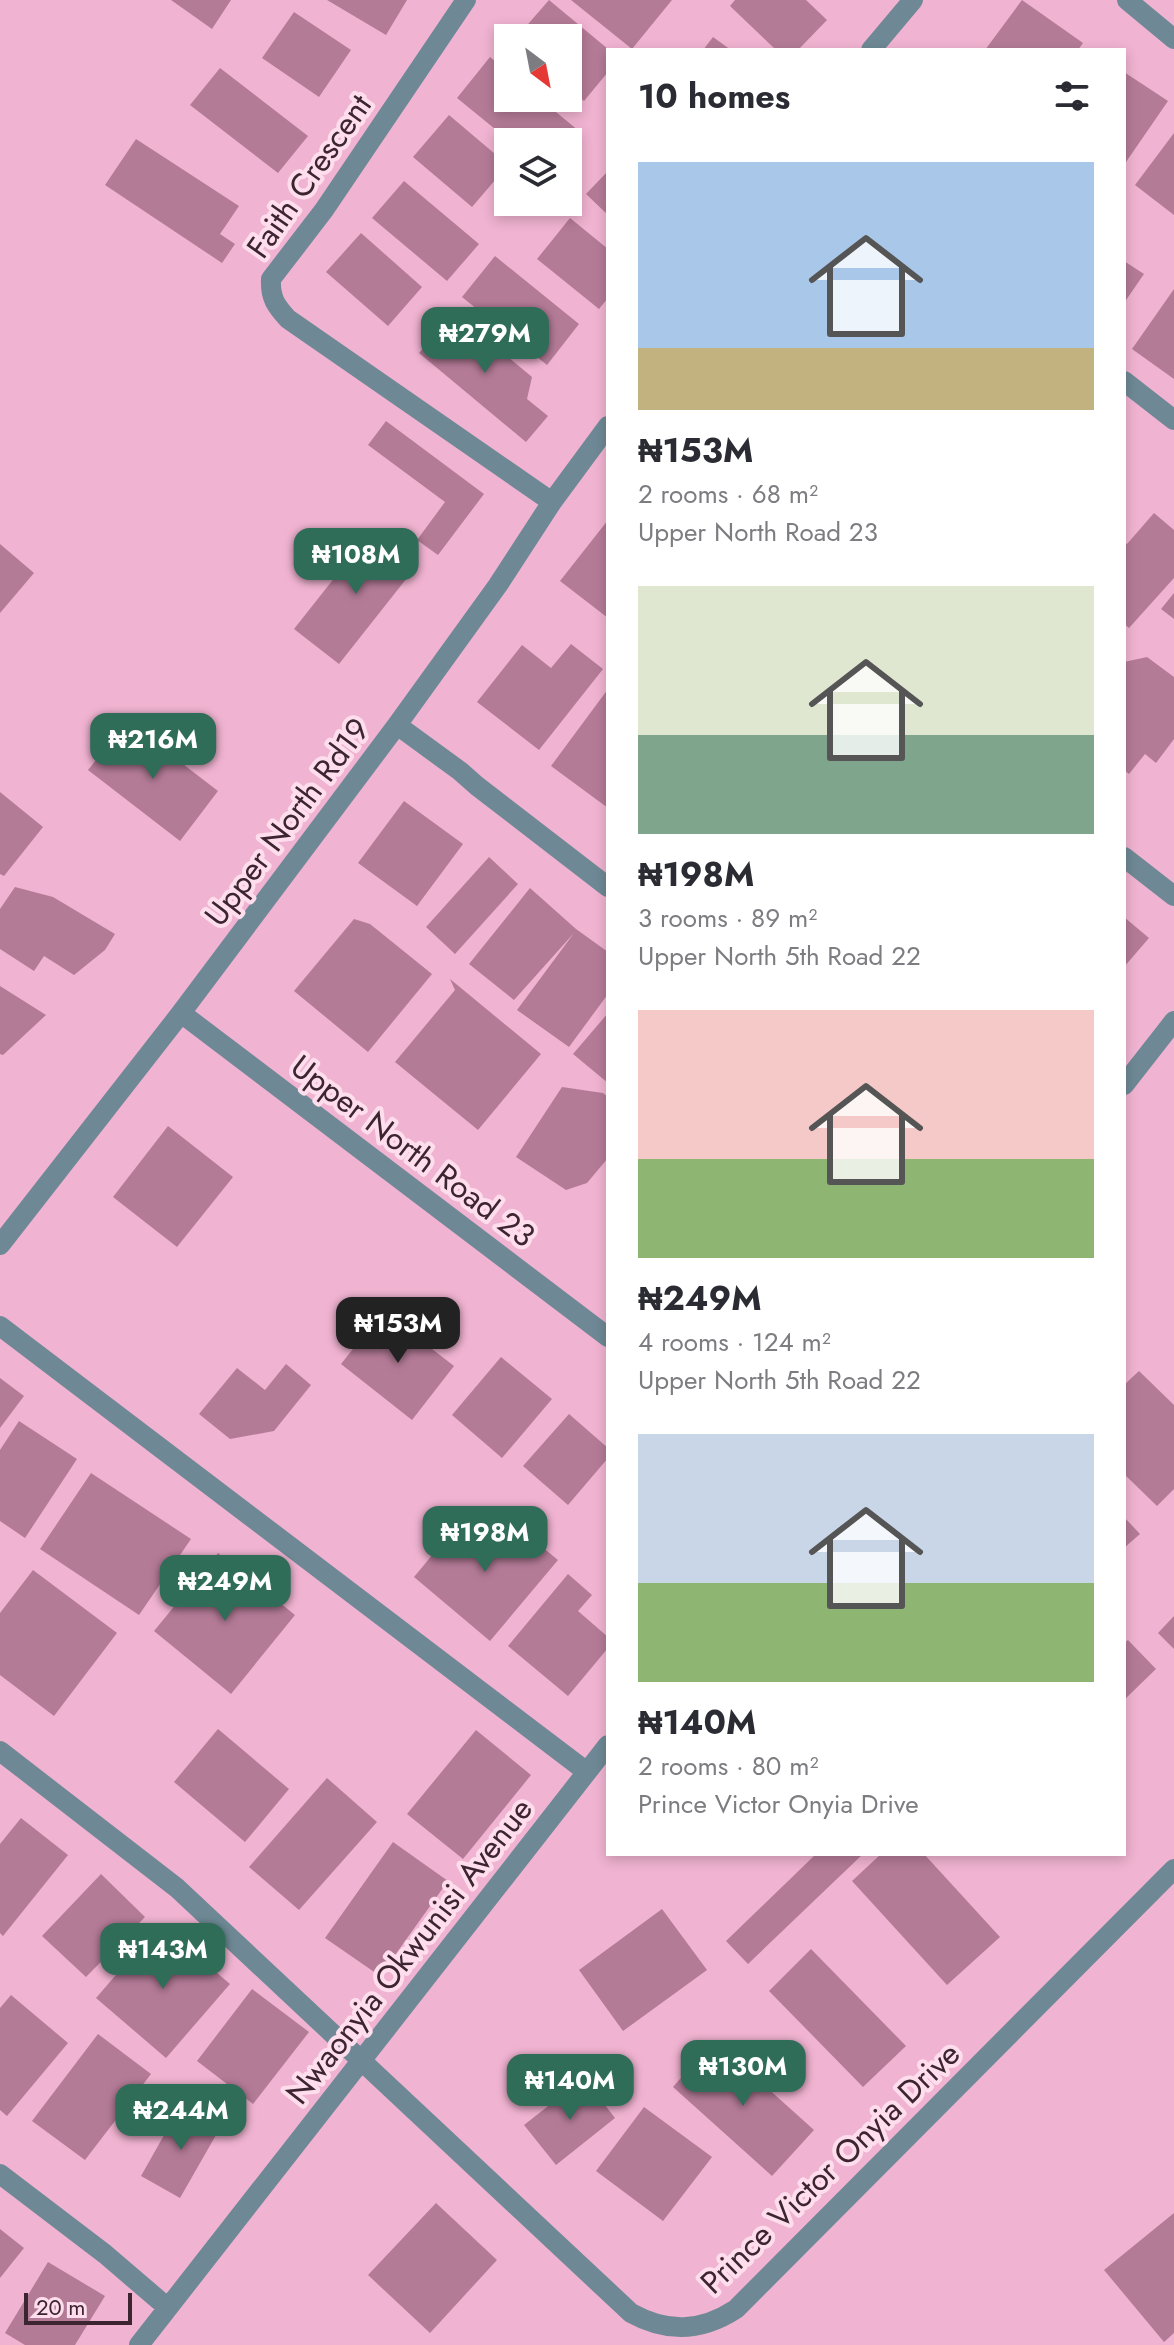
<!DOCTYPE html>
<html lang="en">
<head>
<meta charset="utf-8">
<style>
	:root { --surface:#fff; --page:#f7f7f7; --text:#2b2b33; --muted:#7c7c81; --accent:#306d58 }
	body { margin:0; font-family:Jost,sans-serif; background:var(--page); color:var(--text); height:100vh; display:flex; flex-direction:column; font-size:30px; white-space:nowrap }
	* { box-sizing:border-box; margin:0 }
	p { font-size:26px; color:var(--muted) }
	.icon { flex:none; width:44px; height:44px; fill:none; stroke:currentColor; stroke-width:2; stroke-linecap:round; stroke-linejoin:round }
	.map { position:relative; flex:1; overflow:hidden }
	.drawer { position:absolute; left:606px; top:48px; width:520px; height:1808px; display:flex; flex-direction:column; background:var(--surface); border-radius:0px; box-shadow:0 4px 12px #0003 }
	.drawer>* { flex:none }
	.needle { width:52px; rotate:148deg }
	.tools { position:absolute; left:494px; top:24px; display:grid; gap:16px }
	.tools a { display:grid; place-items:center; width:88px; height:88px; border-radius:0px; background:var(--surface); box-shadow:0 4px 12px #0003; font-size:40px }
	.scale { position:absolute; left:24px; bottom:20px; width:108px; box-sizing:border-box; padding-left:8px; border:4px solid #3c2530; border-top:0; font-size:22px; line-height:28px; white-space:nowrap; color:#3c2530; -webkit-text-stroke:6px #fedeed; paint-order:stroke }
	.price { position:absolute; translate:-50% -68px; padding:0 18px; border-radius:16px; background:var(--accent); color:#fff; font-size:26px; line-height:52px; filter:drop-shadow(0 2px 4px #0008) }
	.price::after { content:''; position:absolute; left:50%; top:48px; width:24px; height:18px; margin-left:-12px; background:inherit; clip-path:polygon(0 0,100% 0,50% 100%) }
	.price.active { background:#222; color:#fff }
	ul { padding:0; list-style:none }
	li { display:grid; align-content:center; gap:16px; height:424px; padding:0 32px }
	li span { display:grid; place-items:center; height:248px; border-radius:0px; color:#555 }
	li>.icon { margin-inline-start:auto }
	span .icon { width:144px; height:144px; fill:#fffc; stroke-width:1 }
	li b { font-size:34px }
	h2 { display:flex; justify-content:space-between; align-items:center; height:96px; padding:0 32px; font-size:34px }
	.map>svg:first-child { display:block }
	.building { fill:#b47b97 }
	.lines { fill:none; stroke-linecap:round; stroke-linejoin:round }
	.minor { stroke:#6e8995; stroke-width:20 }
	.labels { text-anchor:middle; stroke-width:8; stroke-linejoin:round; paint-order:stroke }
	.street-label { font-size:32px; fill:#3c2530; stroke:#fedeed }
</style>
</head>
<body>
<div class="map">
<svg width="1174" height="2345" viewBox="0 0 1174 2345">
	<rect width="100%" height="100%" fill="#f0b3d1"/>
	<!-- building -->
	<path class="building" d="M171 0H231L212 29Z
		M327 0H407L386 35Z
		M549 0 608 49V72L584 101 568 88V38H516Z
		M571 0H672L632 49Z
		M735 0H806L827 20 798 50H776L730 6Z
		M1022 0 1083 43 1078 50H985Z
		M294 12 351 50 319 97 262 58Z
		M713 37 731 50H703Z
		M490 57 508 72V98H539L579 131 568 145V142H511L457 98Z
		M220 68 308 136 278 173 190 105Z
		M1124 72 1168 101 1126 162 1124 161Z
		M449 115 508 165 472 207 413 157Z
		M1174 133V215L1135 185Z
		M136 139 239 206 220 234 235 244 222 263 105 185Z
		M608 171V215L586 194Z
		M404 181 479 244 447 281 372 218Z
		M570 218 608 249V298L599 309 537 259Z
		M361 233 422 287 388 326 326 272Z
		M495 256 579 324 547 365 462 297Z
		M1124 261 1144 274 1124 303Z
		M1174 289V379L1132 349Z
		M454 312 532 377 527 399 548 416 526 442 419 353Z
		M386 421 484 494 438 555 417 540 445 502 368 445Z
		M1154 513 1174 530V578L1129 628 1124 624V541L1127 544Z
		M608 520V618L560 581Z
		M373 529 418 564 339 664 294 629Z
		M0 544 34 573 0 613Z
		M1174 593V619L1161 609Z
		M571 644 603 669 539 750 477 702 522 645 551 668Z
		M1147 657 1174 677V739L1156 763 1145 754 1129 774 1124 770V662Z
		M608 689V808L551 766Z
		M127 721 218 791 180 841 88 770Z
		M0 792 43 827 4 876 0 874Z
		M404 801 463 844 417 906 358 863Z
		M489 857 518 884 455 954 426 927Z
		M15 887 53 897 115 934 105 950 74 975 44 956 34 971 0 949V909Z
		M530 888 576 929 608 952V994L569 1047 517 1010 574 933 514 1000 469 964Z
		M1124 917 1149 938 1124 967Z
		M354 919 370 924 432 974 368 1052 294 991Z
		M450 979 541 1054 478 1130 395 1062 455 990Z
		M0 986 46 1015 3 1055 0 1054Z
		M608 1013V1083L573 1054Z
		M562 1087 603 1093 608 1097V1158L587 1183 566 1190 516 1157Z
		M168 1126 233 1177 177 1247 113 1197Z
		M383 1311 454 1366 412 1420 341 1364Z
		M501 1357 552 1399 502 1458 452 1415Z
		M286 1364 311 1385 274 1431 230 1439 199 1414 237 1368 265 1390Z
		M1139 1371 1174 1405V1489L1157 1506 1124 1474V1385Z
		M0 1378 24 1396 0 1428Z
		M569 1414 608 1448V1458L568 1505 523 1466Z
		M19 1421 77 1459 25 1538 0 1521V1450Z
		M91 1473 191 1539 139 1615 40 1549Z
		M467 1513 505 1544 525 1533 558 1560 490 1641 414 1577Z
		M1124 1517 1140 1534 1124 1548Z
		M218 1553 295 1615 231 1694 154 1631Z
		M33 1570 117 1633 54 1716 0 1675V1613Z
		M568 1574 592 1595 578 1611 608 1637V1648L568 1696 508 1646Z
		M1174 1616V1649L1158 1633Z
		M1128 1640 1156 1669 1124 1700V1643Z
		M218 1729 289 1789 245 1842 174 1782Z
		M476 1730 531 1775 463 1859 407 1814Z
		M327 1778 377 1822 299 1910 249 1867Z
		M21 1818 68 1855 3 1936 0 1933V1844Z
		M393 1842 448 1881 380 1976 325 1938Z
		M816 1854H863L748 1964 726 1941Z
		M881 1854H924L1000 1937 947 1985 852 1881Z
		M101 1874 145 1917 86 1977 42 1936Z
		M662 1909 707 1970 623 2031 579 1970Z
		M160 1924 230 1984 166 2058 96 1998Z
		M811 1949 906 2046 863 2087 769 1991Z
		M252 1989 309 2032 253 2104 197 2061Z
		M11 1995 68 2043 7 2116 0 2110V2008Z
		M98 2034 151 2074 85 2160 32 2121Z
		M714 2040 814 2130 772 2176 673 2087Z
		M584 2078 615 2118 556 2165 524 2125Z
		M181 2105 220 2128 180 2198 141 2176Z
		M644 2107 712 2157 663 2221 596 2171Z
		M436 2203 497 2260 430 2333 368 2275Z
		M1174 2213V2333L1164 2342 1104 2270Z
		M0 2229 24 2248 0 2278Z
		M48 2262 105 2296 75 2345H25L5 2333Z"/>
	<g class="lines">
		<!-- minor -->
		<path class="minor" d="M466 0 324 210 271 279C270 298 276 306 288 319L552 502
			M1127 0 1174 39
			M871 50 913 0
			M1124 381 1174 420
			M397 725 460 771 477 786 608 887
			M1124 857 1174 896
			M181 1013 608 1337
			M1124 1085 1174 1021
			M0 1245 181 1013 397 725 498 585 552 502 608 426
			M0 1326 587 1772
			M0 1751 177 1888 631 2313C667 2333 701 2332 736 2309L1174 1869
			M0 2174 105 2254 168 2308
			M139 2345 608 1745"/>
	</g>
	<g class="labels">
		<!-- street labels -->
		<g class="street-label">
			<text transform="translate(309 176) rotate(-55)" y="11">Faith Crescent</text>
			<text transform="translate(287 822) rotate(-53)" y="11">Upper North Rd19</text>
			<text transform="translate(413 1151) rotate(37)" y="11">Upper North Road 23</text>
			<text transform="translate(409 1951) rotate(-52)" y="11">Nwaonyia Okwunisi Avenue</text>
			<text transform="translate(830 2168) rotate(-44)" y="11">Prince Victor Onyia Drive</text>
		</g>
	</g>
</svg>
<div class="tools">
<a><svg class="needle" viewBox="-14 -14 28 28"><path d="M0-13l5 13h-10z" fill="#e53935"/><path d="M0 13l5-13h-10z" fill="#7c7c81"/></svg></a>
<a><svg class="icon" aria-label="layers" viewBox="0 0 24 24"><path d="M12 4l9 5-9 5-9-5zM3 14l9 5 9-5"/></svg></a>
</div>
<div class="scale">20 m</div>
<b class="price" style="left:485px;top:375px">₦279M</b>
<b class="price" style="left:356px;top:596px">₦108M</b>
<b class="price" style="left:153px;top:781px">₦216M</b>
<b class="price active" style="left:398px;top:1365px">₦153M</b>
<b class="price" style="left:485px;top:1574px">₦198M</b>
<b class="price" style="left:225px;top:1623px">₦249M</b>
<b class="price" style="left:163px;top:1991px">₦143M</b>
<b class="price" style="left:743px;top:2108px">₦130M</b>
<b class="price" style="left:570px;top:2122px">₦140M</b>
<b class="price" style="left:181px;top:2152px">₦244M</b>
<section class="drawer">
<h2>10 homes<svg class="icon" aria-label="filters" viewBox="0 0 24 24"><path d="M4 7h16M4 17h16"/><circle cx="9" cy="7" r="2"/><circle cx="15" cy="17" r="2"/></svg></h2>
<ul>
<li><span style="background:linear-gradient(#a9c7e8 75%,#c2b280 0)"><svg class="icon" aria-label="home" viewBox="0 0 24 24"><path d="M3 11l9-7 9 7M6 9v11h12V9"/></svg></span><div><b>₦153M</b><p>2 rooms · 68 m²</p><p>Upper North Road 23</p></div></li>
<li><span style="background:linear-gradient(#dfe7d0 60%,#7fa58c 0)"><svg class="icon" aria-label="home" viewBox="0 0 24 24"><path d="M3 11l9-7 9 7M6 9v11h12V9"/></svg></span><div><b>₦198M</b><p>3 rooms · 89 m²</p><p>Upper North 5th Road 22</p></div></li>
<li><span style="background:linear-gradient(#f6c9c9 60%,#8fb573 0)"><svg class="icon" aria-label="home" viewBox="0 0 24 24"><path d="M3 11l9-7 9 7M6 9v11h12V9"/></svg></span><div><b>₦249M</b><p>4 rooms · 124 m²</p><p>Upper North 5th Road 22</p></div></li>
<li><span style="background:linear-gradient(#c9d6e8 60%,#8fb573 0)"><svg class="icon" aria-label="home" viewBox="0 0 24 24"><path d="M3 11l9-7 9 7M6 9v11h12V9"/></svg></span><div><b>₦140M</b><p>2 rooms · 80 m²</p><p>Prince Victor Onyia Drive</p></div></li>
</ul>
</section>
</div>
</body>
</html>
